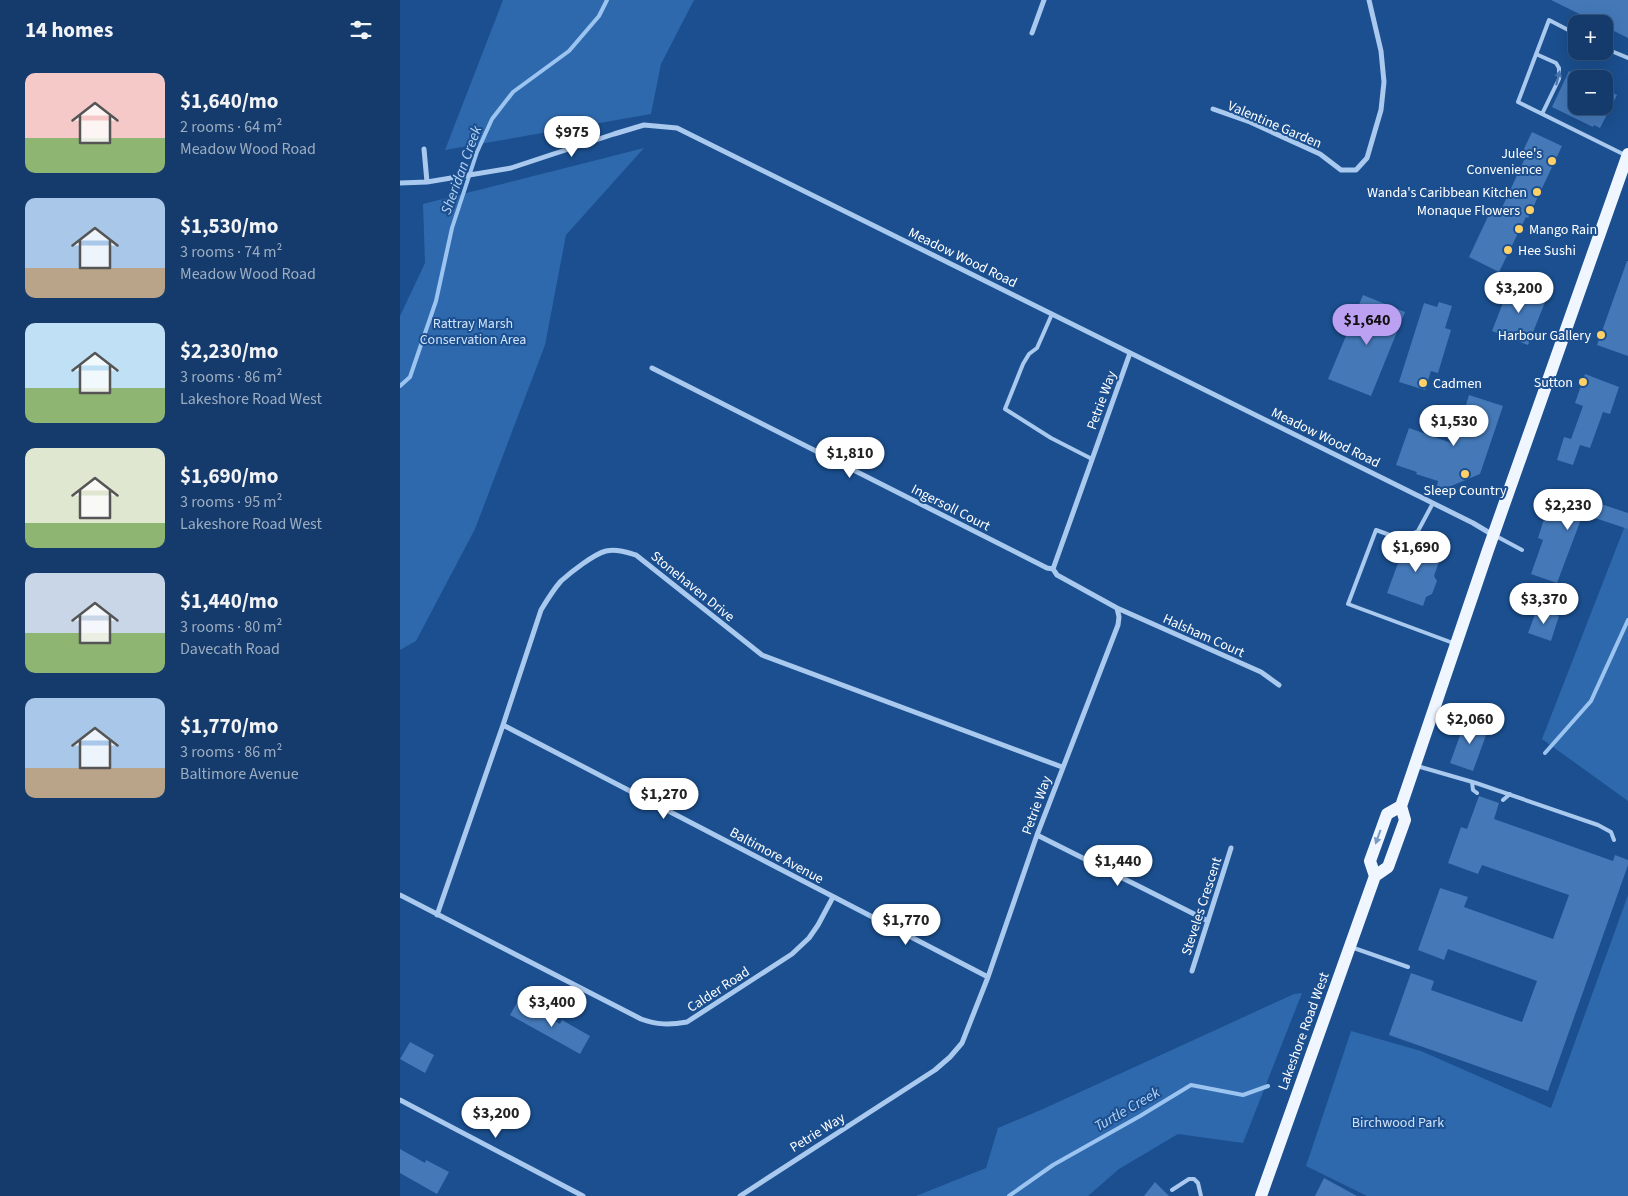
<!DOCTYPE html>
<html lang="en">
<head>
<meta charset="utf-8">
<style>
	:root { --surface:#143b6b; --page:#214673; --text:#f1f3f6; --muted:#9dadc1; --line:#33557e; --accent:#bca0f2 }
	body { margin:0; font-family:"Source Sans 3",sans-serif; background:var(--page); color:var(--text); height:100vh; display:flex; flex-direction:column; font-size:19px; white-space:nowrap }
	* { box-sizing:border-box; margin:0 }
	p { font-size:16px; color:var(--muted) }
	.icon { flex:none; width:28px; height:28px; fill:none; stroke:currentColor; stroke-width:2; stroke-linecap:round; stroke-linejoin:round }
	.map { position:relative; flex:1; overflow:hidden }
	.panel { display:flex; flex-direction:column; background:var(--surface); width:400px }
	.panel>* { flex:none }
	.buttons { position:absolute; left:1168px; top:15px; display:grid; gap:10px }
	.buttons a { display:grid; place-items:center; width:45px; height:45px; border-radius:10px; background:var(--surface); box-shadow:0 5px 20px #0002,0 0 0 1px var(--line); font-size:25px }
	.price { position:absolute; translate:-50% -42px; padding:0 11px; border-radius:18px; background:#fff; color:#222; font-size:16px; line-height:32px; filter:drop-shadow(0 1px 2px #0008) }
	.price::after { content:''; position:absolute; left:50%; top:30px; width:15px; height:11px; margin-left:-8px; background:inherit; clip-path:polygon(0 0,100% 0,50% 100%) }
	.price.selected { background:var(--accent); color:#111 }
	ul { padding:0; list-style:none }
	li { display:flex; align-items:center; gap:15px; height:125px; padding:0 25px }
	li span { display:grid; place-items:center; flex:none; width:140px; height:100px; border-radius:10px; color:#555 }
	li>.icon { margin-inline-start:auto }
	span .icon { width:60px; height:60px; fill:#fffc; stroke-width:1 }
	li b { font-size:21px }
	h2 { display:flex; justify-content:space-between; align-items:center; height:60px; padding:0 25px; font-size:21px }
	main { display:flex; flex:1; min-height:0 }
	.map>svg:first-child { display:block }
	.green { fill:#2e69ad }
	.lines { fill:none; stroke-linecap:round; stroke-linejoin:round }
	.stream { stroke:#9cc4f0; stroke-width:4 }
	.building { fill:#4478b7 }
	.service { stroke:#a9c9ee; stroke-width:4 }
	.minor { stroke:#a9c9ee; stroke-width:5 }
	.primary { stroke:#f0f6ff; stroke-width:12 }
	.oneway { fill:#4674ac }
	.oneway2 { fill:#7b9ac1 }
	.poi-dot { fill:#ffd166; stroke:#1b4f8f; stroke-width:2 }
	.labels { text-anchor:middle; stroke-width:4; stroke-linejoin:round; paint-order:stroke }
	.street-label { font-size:14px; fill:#fff; stroke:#1b4f8f }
	.poi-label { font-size:14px; fill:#fff; stroke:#1b4f8f; text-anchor:end }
	.park-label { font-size:14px; fill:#cfe3fa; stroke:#1b4f8f }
	.water-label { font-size:15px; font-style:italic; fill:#b5d3f5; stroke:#1b4f8f }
</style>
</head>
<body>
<main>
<section class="panel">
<h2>14 homes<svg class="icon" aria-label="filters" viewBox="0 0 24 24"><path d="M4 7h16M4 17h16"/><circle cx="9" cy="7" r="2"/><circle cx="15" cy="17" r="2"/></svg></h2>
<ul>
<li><span style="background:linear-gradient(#f6c9c9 65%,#8fb573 0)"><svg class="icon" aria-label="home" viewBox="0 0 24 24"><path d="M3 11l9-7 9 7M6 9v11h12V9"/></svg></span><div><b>$1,640/mo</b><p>2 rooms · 64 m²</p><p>Meadow Wood Road</p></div></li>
<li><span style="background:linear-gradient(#a9c7e8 70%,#b9a48a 0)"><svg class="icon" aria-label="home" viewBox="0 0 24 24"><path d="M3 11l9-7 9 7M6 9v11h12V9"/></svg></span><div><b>$1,530/mo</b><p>3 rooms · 74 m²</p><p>Meadow Wood Road</p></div></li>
<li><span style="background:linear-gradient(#bfe0f5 65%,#8fb573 0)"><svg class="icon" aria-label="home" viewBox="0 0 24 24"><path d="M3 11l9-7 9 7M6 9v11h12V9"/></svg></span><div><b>$2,230/mo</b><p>3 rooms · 86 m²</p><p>Lakeshore Road West</p></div></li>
<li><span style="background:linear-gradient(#dfe7d0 75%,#8fb573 0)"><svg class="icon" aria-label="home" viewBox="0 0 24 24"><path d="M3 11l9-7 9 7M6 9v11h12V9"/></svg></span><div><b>$1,690/mo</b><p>3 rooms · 95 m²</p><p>Lakeshore Road West</p></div></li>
<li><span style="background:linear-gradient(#c9d6e8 60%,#8fb573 0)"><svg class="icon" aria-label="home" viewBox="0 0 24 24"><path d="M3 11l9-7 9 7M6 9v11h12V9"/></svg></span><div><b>$1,440/mo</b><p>3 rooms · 80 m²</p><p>Davecath Road</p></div></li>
<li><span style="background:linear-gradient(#a9c7e8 70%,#b9a48a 0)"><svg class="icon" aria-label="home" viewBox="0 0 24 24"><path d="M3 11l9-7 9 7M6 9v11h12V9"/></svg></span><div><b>$1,770/mo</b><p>3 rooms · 86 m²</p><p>Baltimore Avenue</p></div></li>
</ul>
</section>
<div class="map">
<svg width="1228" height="1196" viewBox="0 0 1228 1196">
	<rect width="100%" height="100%" fill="#1b4f8f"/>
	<!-- green -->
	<path class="green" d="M103 0H294L261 64 251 114 45 150Z
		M244 148 166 235 145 345 75 529 16 641 0 650V316L25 263 23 204Z
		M1228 518V801L1142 739Z
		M1228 895V1196H967L906 1166 951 1031 1021 1051 1151 1108Z
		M902 993 843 1143 778 1134 719 1169 688 1196H516L586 1168 598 1128 643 1109 894 994Z"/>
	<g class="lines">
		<!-- stream -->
		<path class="stream" d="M0 386 10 377 36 301 52 228 77 152 92 119 113 92 169 51 199 16 207 0
			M1145 753 1191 701 1228 620
			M609 1196 653 1165 740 1116 791 1085 843 1095 868 1086"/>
	</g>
	<!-- building -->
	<path class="building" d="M1151 0H1228V38L1204 26V24H1200Z
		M1169 71 1176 75V106H1204V88L1217 95 1200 128 1194 125 1193 127 1152 107Z
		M1132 132 1162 146 1128 218 1126 217 1099 272 1069 257 1091 210 1099 214 1126 156 1122 153Z
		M1227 261H1228V356L1197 345Z
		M1111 282 1147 297 1128 345 1092 331Z
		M963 295 1005 312 971 396 928 379Z
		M1039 302 1052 306 1045 328 1051 330 1038 373 1031 371 1025 390 999 382 1024 303 1037 307Z
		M1185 374 1219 387 1210 414 1203 412 1190 448 1180 445 1173 465 1157 460 1164 437 1171 439 1183 406 1175 403Z
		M1069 395 1103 406 1080 474 1044 489 1037 486 1038 481 1016 474 1017 472 996 465 1009 428 1054 444Z
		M1159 490 1228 513V529L1183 514 1157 583 1131 574 1143 540 1138 538 1145 516 1149 518Z
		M1013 540 1038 549 1041 556 1034 576 1037 581 1032 594 1026 597 1023 606 987 593 1005 544Z
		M1137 609 1159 616 1151 641 1128 633Z
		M1066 719 1089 727 1073 771 1050 763Z
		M1079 796 1099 803 1094 819 1213 861 1215 855 1228 860V865L1148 1091 989 1035 1011 973 1034 981 1031 990 1122 1022 1137 981 1048 949 1044 960 1018 950 1040 888 1068 897 1064 907 1153 939 1169 895 1082 865 1078 874 1048 863 1061 827 1067 829Z
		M118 1001 160 1024 162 1020 190 1036 180 1054 110 1015Z
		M10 1042 34 1055 25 1073 0 1059Z
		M0 1149 25 1163 26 1160 49 1172 37 1194 0 1173Z
		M924 1178 957 1196H915Z
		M755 1182 769 1196H744Z"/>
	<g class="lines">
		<!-- service -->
		<path class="service" d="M1176 34 1149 20 1118 102 1225 155
			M1204 48 1228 58
			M1136 54 1156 63 1159 68V79L1142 114
			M652 314 637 348 629 354 623 364 605 409 651 438 692 459
			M1033 503 1018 531 1001 539 976 530 948 604 1053 643
			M1096 536 1122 550
			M1017 766 1076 783 1198 825 1211 832 1214 840
			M1072 782 1073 790 1077 793
			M1103 800 1110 794
			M951 947 1008 967
			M772 1190 789 1179H794L798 1183 801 1196"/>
		<!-- minor -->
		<path class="minor" d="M632 33 644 0
			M813 109 850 122 920 154 941 170H956L967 158 981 110 984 82 981 51 969 0
			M24 149 27 182
			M0 183 27 182 111 168 214 134 244 125 277 128 1073 523 1093 535
			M252 368 647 568 653 569
			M717 608 861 672 879 685
			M103 725 588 977
			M637 835 808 921
			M0 895 241 1019C257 1025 270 1025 287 1022L392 954 409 938 418 925 433 897
			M37 915 103 725 141 610C147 600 153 590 161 581 171 572 194 554 206 551 217 549 226 552 236 555L362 655 662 767
			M792 971 831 848
			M0 1100 183 1196
			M340 1196 535 1070 550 1057 562 1043 588 977 637 835 718 625 719 617 717 608 657 575 653 569 730 353"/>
		<!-- primary -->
		<path class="primary" d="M975 876 970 861 987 814 1001 806
			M861 1196 975 876 988 867 1005 820 1001 806 1088 550 1228 154"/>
	</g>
	<!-- one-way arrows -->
	<defs><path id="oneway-solid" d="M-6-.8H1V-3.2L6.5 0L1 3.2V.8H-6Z" transform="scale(1.25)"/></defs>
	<use class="oneway" href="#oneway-solid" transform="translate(1158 78) rotate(-76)"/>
	<use class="oneway2" href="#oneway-solid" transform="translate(978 837) rotate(110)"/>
	<!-- markers -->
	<g class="poi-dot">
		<circle cx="1152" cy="161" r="5"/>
		<circle cx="1137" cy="192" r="5"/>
		<circle cx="1130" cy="210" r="5"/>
		<circle cx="1119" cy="229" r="5"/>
		<circle cx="1108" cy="250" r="5"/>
		<circle cx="1201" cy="335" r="5"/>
		<circle cx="1183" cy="382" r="5"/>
		<circle cx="1023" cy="383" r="5"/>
		<circle cx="1065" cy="474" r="5"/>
	</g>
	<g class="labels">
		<!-- street labels -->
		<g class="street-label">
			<text transform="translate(875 124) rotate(23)" y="5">Valentine Garden</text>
			<text transform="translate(563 257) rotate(26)" y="5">Meadow Wood Road</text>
			<text transform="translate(701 400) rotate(-70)" y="5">Petrie Way</text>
			<text transform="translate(926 437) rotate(26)" y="5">Meadow Wood Road</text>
			<text transform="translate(551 507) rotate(27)" y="5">Ingersoll Court</text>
			<text transform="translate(293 586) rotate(39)" y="5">Stonehaven Drive</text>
			<text transform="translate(804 635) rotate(24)" y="5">Halsham Court</text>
			<text transform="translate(636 805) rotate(-70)" y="5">Petrie Way</text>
			<text transform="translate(377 855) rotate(28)" y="5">Baltimore Avenue</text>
			<text transform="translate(801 906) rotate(-72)" y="5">Steveles Crescent</text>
			<text transform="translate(318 989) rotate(-33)" y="5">Calder Road</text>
			<text transform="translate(903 1031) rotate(-70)" y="5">Lakeshore Road West</text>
			<text transform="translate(417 1132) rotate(-32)" y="5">Petrie Way</text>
		</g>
		<!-- poi labels -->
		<g class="poi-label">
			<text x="1142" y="158">Julee's<tspan x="1142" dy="16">Convenience</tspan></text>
			<text x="1127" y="197">Wanda's Caribbean Kitchen</text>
			<text x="1120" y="215">Monaque Flowers</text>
			<text x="1129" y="234" text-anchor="start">Mango Rain</text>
			<text x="1118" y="255" text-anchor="start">Hee Sushi</text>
			<text x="1191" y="340">Harbour Gallery</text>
			<text x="1173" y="387">Sutton</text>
			<text x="1033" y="388" text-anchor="start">Cadmen</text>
			<text x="1065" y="495" text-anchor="middle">Sleep Country</text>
		</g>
		<!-- park labels -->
		<g class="park-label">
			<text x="73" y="328">Rattray Marsh<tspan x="73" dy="16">Conservation Area</tspan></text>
			<text x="998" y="1127">Birchwood Park</text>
		</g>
		<!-- water labels -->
		<g class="water-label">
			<text transform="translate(61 170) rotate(-70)" y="5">Sheridan Creek</text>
			<text transform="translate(727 1109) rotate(-30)" y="5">Turtle Creek</text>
		</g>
	</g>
</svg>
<div class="buttons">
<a>+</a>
<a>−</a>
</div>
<b class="price" style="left:172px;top:158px">$975</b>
<b class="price" style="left:1119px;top:314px">$3,200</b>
<b class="price selected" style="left:967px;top:346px">$1,640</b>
<b class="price" style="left:1054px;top:447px">$1,530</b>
<b class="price" style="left:450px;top:479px">$1,810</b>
<b class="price" style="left:1168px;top:531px">$2,230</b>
<b class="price" style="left:1016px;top:573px">$1,690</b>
<b class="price" style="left:1144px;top:625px">$3,370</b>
<b class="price" style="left:1070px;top:745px">$2,060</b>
<b class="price" style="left:264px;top:820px">$1,270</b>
<b class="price" style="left:718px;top:887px">$1,440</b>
<b class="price" style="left:506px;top:946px">$1,770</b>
<b class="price" style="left:152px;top:1028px">$3,400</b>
<b class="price" style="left:96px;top:1139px">$3,200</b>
</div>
</main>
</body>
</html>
